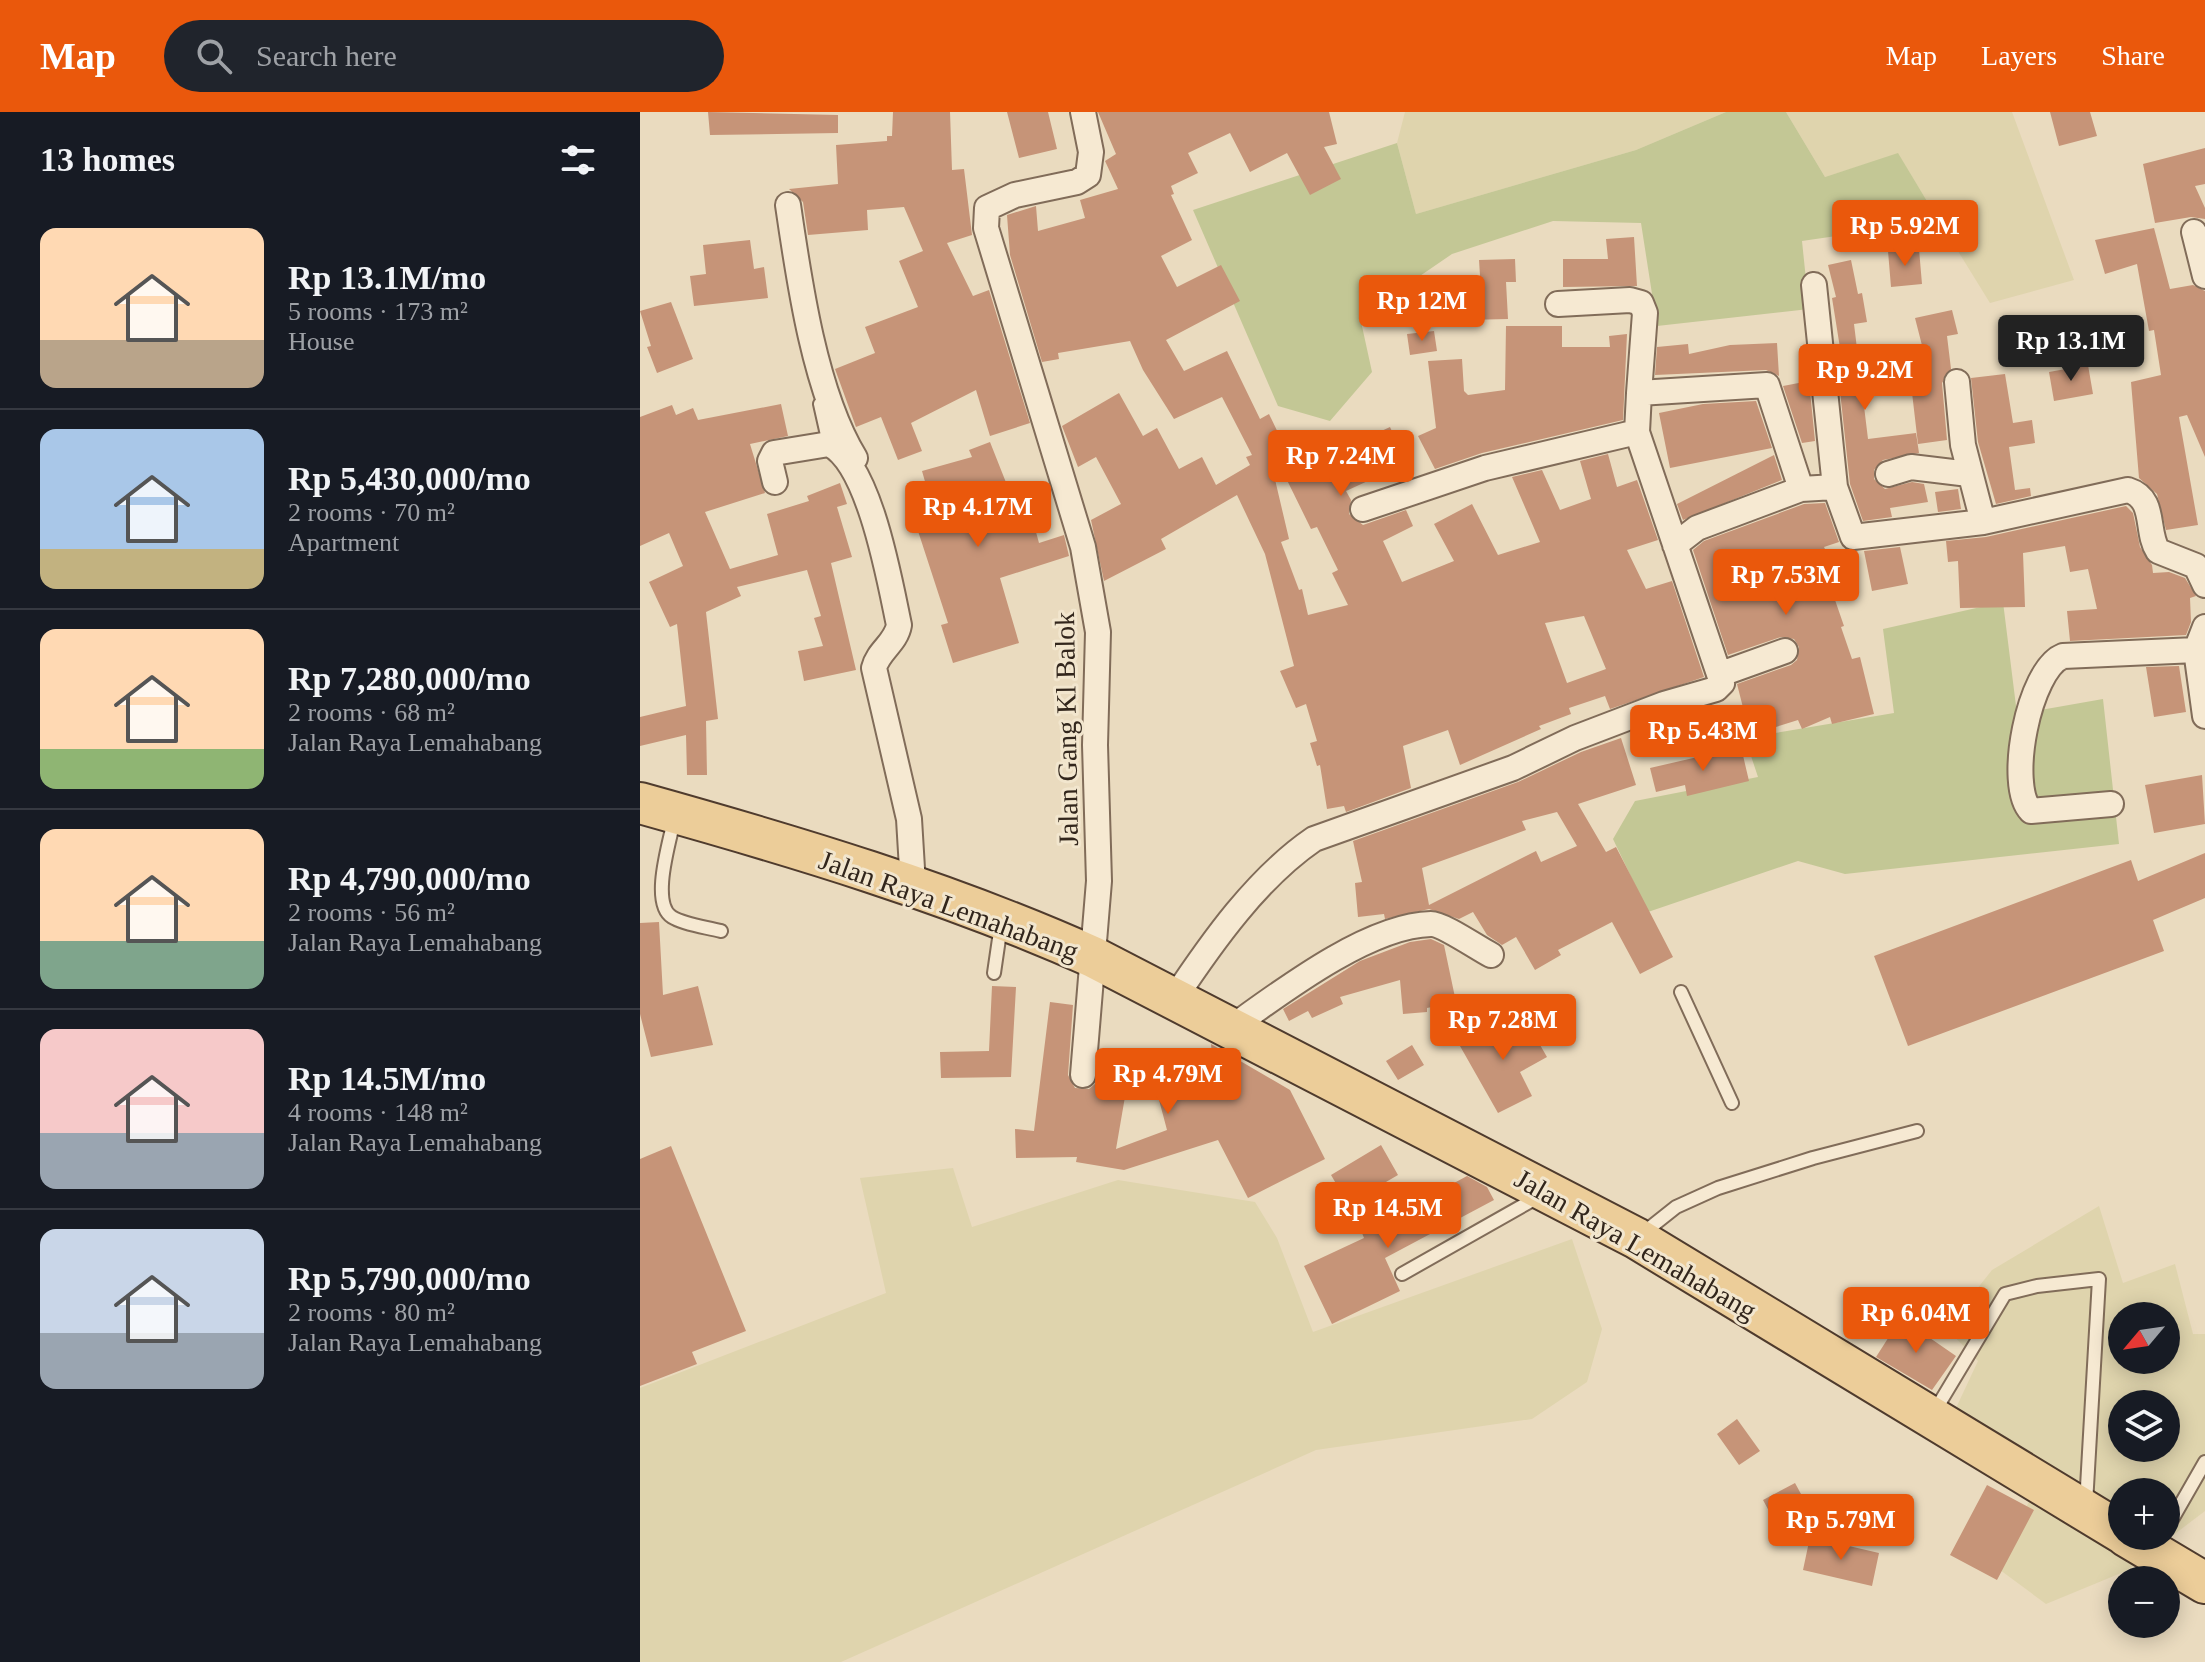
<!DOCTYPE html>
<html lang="en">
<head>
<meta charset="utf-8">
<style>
	:root { --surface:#171b24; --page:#20242c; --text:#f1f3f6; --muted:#9ea1a6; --line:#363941; --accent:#ea580c }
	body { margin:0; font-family:"Times New Roman",serif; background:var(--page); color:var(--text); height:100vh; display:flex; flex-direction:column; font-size:30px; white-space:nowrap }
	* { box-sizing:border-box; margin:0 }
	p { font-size:26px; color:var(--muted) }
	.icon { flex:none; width:44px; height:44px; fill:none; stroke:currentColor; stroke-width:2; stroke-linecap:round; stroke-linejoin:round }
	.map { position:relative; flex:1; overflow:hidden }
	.sheet { display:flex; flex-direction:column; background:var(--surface); width:640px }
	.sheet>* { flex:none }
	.needle { width:52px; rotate:241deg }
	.fabs { position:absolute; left:1468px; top:1190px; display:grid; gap:16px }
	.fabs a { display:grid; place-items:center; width:72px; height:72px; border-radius:50%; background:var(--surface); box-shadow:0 4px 20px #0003; font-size:40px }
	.price { position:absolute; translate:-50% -68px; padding:0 18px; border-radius:8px; background:var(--accent); color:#fff; font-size:26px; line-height:52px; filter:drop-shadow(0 2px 4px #0008) }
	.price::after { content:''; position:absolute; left:50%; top:48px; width:24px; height:18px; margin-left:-12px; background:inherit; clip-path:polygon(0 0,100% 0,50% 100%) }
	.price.selected { background:#222; color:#fff }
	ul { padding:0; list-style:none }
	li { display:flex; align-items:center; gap:24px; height:200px; padding:0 40px }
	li+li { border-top:2px solid var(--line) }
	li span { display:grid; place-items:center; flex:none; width:224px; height:160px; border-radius:16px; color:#555 }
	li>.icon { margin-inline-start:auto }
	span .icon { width:96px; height:96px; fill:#fffc; stroke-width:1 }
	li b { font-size:34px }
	h2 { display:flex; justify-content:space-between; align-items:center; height:96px; padding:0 40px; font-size:34px }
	header { display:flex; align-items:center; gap:48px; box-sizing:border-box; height:112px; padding:0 40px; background:var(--accent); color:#fff }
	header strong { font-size:38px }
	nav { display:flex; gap:44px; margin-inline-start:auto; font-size:28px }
	.search { width:560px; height:72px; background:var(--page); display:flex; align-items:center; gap:20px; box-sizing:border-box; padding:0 28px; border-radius:44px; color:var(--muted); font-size:30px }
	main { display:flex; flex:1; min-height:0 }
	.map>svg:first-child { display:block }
	.farmland { fill:#dfd4ad; fill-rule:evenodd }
	.green { fill:#c3c795 }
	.building { fill:#c69478; fill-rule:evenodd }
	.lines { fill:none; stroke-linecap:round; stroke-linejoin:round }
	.lane-casing { stroke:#816c59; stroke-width:16 }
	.street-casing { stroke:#816c59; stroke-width:28 }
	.primary-casing { stroke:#4f3b2d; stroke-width:44 }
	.lane { stroke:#f6e9d2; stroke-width:12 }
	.street { stroke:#f6e9d2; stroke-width:24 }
	.primary { stroke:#eccd99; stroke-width:40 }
	.labels { text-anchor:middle; stroke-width:6; stroke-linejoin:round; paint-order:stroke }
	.street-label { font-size:28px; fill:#32261c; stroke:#f2e6ce }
</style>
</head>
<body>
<header>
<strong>Map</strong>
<div class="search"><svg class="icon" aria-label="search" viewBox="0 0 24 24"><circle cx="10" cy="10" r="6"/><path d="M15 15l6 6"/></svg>Search here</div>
<nav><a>Map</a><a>Layers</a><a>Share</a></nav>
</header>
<main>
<section class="sheet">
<h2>13 homes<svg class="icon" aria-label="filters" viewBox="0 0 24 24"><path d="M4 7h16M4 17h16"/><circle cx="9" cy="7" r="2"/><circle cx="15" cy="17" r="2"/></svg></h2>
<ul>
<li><span style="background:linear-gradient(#ffd9b3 70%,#b9a48a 0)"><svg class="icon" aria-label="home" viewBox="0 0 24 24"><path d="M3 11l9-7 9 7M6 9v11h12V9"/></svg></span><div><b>Rp 13.1M/mo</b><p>5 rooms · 173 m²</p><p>House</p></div></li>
<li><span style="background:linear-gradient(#a9c7e8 75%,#c2b280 0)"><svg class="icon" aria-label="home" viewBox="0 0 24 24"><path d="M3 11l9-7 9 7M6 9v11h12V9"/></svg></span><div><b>Rp 5,430,000/mo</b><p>2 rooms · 70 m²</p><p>Apartment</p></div></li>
<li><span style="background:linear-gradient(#ffd9b3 75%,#8fb573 0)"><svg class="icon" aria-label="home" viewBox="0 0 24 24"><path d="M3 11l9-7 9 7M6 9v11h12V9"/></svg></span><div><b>Rp 7,280,000/mo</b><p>2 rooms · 68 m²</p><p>Jalan Raya Lemahabang</p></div></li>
<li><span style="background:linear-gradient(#ffd9b3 70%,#7fa58c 0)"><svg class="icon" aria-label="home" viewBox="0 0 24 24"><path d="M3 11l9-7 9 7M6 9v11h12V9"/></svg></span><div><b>Rp 4,790,000/mo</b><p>2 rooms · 56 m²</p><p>Jalan Raya Lemahabang</p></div></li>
<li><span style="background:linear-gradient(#f6c9c9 65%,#9aa5b1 0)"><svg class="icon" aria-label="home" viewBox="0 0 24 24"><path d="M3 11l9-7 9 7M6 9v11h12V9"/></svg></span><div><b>Rp 14.5M/mo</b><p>4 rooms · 148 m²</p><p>Jalan Raya Lemahabang</p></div></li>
<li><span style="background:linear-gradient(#c9d6e8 65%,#9aa5b1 0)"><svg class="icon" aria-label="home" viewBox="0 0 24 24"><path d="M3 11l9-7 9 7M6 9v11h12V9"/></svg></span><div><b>Rp 5,790,000/mo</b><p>2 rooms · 80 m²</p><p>Jalan Raya Lemahabang</p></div></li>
</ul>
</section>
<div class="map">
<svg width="1565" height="1550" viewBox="0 0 1565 1550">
	<rect width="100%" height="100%" fill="#eadbbf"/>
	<!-- farmland -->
	<path class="farmland" d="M765 0H1086L996 38 776 102 757 31Z
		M1146 0H1372L1434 168 1350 191 1258 42 1185 65Z
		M313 1056 332 1115 478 1068 615 1090 637 1126 673 1220 932 1127 962 1217 947 1270 892 1307 676 1338 201 1550H0V1276L246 1181 220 1066Z
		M1459 1094 1483 1171 1535 1152 1553 1222H1565V1399L1486 1459 1406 1492 1356 1455 1407 1354 1316 1296 1338 1249 1306 1216 1352 1158ZM1482 1204H1526V1248H1482ZM1482 1292H1526V1336H1482ZM1482 1380H1526V1424H1482Z"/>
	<!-- green -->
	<path class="green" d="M1086 0H1146L1185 65 1258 41 1299 109 1162 129 1169 197 1017 214 1001 111 913 109 812 142 720 205 732 260 690 309 638 294 553 98 757 31 776 102 996 38Z
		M1363 490 1377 602 1463 587 1479 732 1205 762 1158 749 1008 800 973 727 995 689 1118 665 1105 626 1254 601 1243 517Z"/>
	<!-- building -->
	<path class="building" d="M68 0 198 3V21L70 23Z
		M253 0H310L312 58 324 57 332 123 307 131 333 184 349 178 390 311 350 324 336 278 271 311 282 339 258 348 241 305 216 315 195 257 235 241 225 215 278 195 259 149 283 139 264 95 227 98 228 118 168 123 163 90 149 77 198 72 196 33 247 29V24H252Z
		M367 0H408L417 37 379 46Z
		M458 0H689L697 32 684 35 701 67 670 83 647 41 610 60 590 21 548 41 558 61 531 74 534 82 531 83 552 128 521 144 537 175 581 153 600 189 526 228 544 259 587 239 620 307 629 302 642 329 644 327 656 351 633 359 649 427 641 430 659 478 662 477 668 503 708 493 692 461 698 458 677 415 671 417 645 364 750 315 763 344 740 354 743 362 706 379 711 388 709 402 723 413 766 398 773 414 743 429 762 470 814 449 794 412 832 392 858 443 900 430 872 365 902 358 920 398 951 387 940 349 968 342 977 375 997 368 1018 428 987 438 1006 477 1032 469 1064 565 970 597 965 584 929 596 931 602 899 614 901 617 820 653 808 618 763 634 771 676 706 700 704 694 687 697 680 653 677 654 670 631 677 629 666 592 656 596 640 559 654 554 625 442 597 383 521 427 526 437 464 469 451 408 481 392 456 345 438 355 422 314 479 281 503 324 517 316 539 357 562 345 576 373 610 353 606 345 612 343 582 285 534 307 503 258 490 229 418 241 419 247 402 250 370 143 367 103 396 94 398 119 445 106 440 88 478 77 465 49 476 42ZM944 504 966 557 927 571 905 511Z
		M1410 0H1450L1457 24 1419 34Z
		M1565 36V72L1555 74 1565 96V107L1551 105 1515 111 1503 52Z
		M1514 116 1530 177 1553 173 1565 179V345L1547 303 1539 305 1558 413 1526 418 1517 382 1499 366 1491 270 1521 263 1514 218 1509 219 1497 152 1465 162 1455 128Z
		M994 125 997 174 923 175V147H968L966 127Z
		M110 128 114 157 124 155 128 186 54 194 50 164 66 162 63 133Z
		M1279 137 1282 172 1251 175 1248 139Z
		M875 147 876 170H866L868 207 825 208 824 180 841 179 839 148Z
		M1211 148 1218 182 1222 181 1227 210 1214 212 1228 327 1276 321 1279 341 1243 348 1234 358V367L1245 377 1272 370 1284 372 1288 390 1250 396 1252 405 1223 409 1210 372 1196 242H1201L1192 186 1196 185 1188 153Z
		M31 190 53 247 17 261 7 235 11 234 0 199Z
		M1312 198 1318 222 1307 224 1311 257 1302 271 1307 328 1278 332 1269 255 1287 253 1275 206Z
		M866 214H922V235H970L969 224 987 222 983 308 842 341 795 357 778 324 796 316 788 249 822 247 824 279 828 283 865 278Z
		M794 219 797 239 770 243 767 222Z
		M1137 231 1139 264 1126 258 1015 263 1017 235 1048 232 1049 242 1090 233Z
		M1448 253 1453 282 1414 289 1409 260Z
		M1365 262 1373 311 1392 308 1395 331 1369 335 1375 378 1390 376 1391 384 1356 392 1338 330 1331 266Z
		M1169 269 1175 329 1162 331 1143 274Z
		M1116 289 1132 336 1030 356 1019 301 1063 292Z
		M141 292 148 324 110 332 125 381 65 400 90 457 138 443 127 402 169 389 167 384 200 371 207 392 197 395 212 445 191 451 216 558 164 569 158 539 183 534 174 506 181 504 167 458 97 475 101 484 66 500 78 607 66 609 67 663H47L46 623 0 634V605L46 594 37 512 30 515 9 470 43 454 29 421 0 434V305L32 293 36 303 53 296 58 308Z
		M350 330 367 373 382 369 399 431 424 423 429 444 360 466 379 531 313 551 301 513 308 511 278 419 273 421 266 404 292 394 282 359 332 345 329 338Z
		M1134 343 1142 368 1043 408 1037 392Z
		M1318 377 1321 397 1298 400 1295 380Z
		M1185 391 1199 430 1184 435 1207 482 1195 488 1204 514 1201 515 1212 547 1220 545 1234 602 1192 612 1190 605 1162 617 1158 608 1110 623 1097 572 1151 553 1157 548 1159 535 1154 527 1141 525 1088 543 1053 438 1064 429 1164 392Z
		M1486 394 1493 401 1500 435 1512 453 1513 461 1529 460 1545 466 1556 484 1550 486 1551 510 1546 523 1430 529 1427 499 1457 497 1448 457 1430 460 1425 434 1383 441 1385 495 1320 496 1318 449 1308 450 1306 429 1346 425Z
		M1260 435 1268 472 1232 479 1224 439Z
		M1539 554 1546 600 1514 605 1506 555Z
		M981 626 996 673 938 692 966 740 976 735 1033 845 1000 862 972 810 918 838 921 843 895 858 876 825 862 833 847 823 833 800 819 807 789 797 745 807 744 802 718 805 715 771 722 770 713 729 878 670 941 640ZM917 700 937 734 901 750 896 739 789 793 782 756 886 718 882 709Z
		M1101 635 1109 669 1047 684 1045 673 1016 680 1010 656Z
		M1562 663 1565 712 1514 721 1505 673Z
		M1565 741V786L1513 808 1524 839 1268 934 1234 844 1491 748 1498 769Z
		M19 810 23 883 58 874 73 933 11 945 0 902V811Z
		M791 827 804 833 816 890 787 896V900L763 902 760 868 700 885 703 892 672 906 668 899 649 909 643 897 720 849 770 830Z
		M352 874 376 875 371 965 301 966 300 940 349 939Z
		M410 890 433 893 428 963 435 976 449 977 456 971 460 938 492 944 476 1037 527 1018 518 984 574 969 571 932 650 978 685 1047 608 1086 578 1028 484 1058 436 1050 437 1045 376 1046 375 1017 394 1019Z
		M870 901 887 931 896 926 907 945 880 960 892 984 858 1001 820 934 857 915 854 909Z
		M772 933 784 953 758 968 746 949Z
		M741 1033 758 1063 708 1092 691 1063Z
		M31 1034 106 1219 52 1240 57 1252 0 1274V1047Z
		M827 1064 847 1075 854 1088 745 1146 760 1179 692 1212 664 1154 724 1126 722 1121Z
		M1261 1206 1316 1244 1292 1278 1236 1245Z
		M1097 1307 1120 1339 1099 1353 1077 1322Z
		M1155 1371 1167 1393 1135 1410 1123 1388Z
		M1347 1373 1394 1398 1357 1468 1310 1443Z
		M1170 1425 1239 1441 1232 1474 1163 1458Z"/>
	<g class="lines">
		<!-- lane casing -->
		<g class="lane-casing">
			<path id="lane" d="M180 292 189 332
				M34 708C30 729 10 791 32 805 45 813 66 815 81 819
				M354 861 361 813
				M1041 880 1092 991
				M1002 1122 1036 1095 1078 1076 1173 1046 1277 1019
				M762 1162 898 1085
				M1293 1302 1365 1182 1397 1174 1459 1167 1446 1392
				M1526 1418 1565 1350"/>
		</g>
		<!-- street casing -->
		<g class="street-casing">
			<path id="street" d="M443 0 451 40 448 63 437 70 375 83 347 96 346 116 443 435 458 520 455 633 459 769 443 963
				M148 93C159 169 175 281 215 346
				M1554 120 1565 164
				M1174 173 1195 375 1213 425 1343 410 1488 378C1517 387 1505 419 1518 439L1556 454 1565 473
				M918 192 990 188 1001 191 1005 201 999 281
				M1317 270 1323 333 1343 410
				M1248 362 1271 355 1329 362
				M135 370 130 349 134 341 189 332C230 352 250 471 259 513 256 531 238 539 234 556L269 707 273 773
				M723 397 845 356 997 320
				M1035 433 1057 416 1161 377
				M1565 515 1556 538 1565 604
				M1081 562 1145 539
				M1471 692 1391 699C1366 674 1389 557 1423 544L1556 538
				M534 887C572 830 617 766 674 727L873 656 935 626 1024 592 1076 577 1082 571 997 320 999 281 1127 273 1161 377 1195 375
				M591 916C641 880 729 813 791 812 803 812 839 837 851 843"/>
		</g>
		<!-- primary casing -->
		<g class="primary-casing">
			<path id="primary" d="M0 691C154 734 308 780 453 845L996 1126 1482 1421
				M1486 1424 1565 1471"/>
		</g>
		<!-- lane -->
		<use href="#lane" class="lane"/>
		<!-- street -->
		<use href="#street" class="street"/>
		<!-- primary -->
		<use href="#primary" class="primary"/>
	</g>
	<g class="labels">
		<!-- street labels -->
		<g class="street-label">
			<text transform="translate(426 617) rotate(-91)" y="10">Jalan Gang Kl Balok</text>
			<text transform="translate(309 793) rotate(20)" y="10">Jalan Raya Lemahabang</text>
			<text transform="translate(996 1132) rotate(30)" y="10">Jalan Raya Lemahabang</text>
		</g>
	</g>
</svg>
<div class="fabs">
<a><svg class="needle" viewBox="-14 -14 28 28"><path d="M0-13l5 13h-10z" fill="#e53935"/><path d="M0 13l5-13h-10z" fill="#9ea1a6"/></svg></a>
<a><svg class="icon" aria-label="layers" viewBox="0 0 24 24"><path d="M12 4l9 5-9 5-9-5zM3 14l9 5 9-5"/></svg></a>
<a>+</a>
<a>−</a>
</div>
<b class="price" style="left:1265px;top:156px">Rp 5.92M</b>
<b class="price" style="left:782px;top:231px">Rp 12M</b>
<b class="price selected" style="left:1431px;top:271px">Rp 13.1M</b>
<b class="price" style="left:1225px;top:300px">Rp 9.2M</b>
<b class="price" style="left:701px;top:386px">Rp 7.24M</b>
<b class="price" style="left:338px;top:437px">Rp 4.17M</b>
<b class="price" style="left:1146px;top:505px">Rp 7.53M</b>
<b class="price" style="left:1063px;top:661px">Rp 5.43M</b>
<b class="price" style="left:863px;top:950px">Rp 7.28M</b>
<b class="price" style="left:528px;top:1004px">Rp 4.79M</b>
<b class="price" style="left:748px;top:1138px">Rp 14.5M</b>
<b class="price" style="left:1276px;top:1243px">Rp 6.04M</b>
<b class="price" style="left:1201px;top:1450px">Rp 5.79M</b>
</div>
</main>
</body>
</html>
